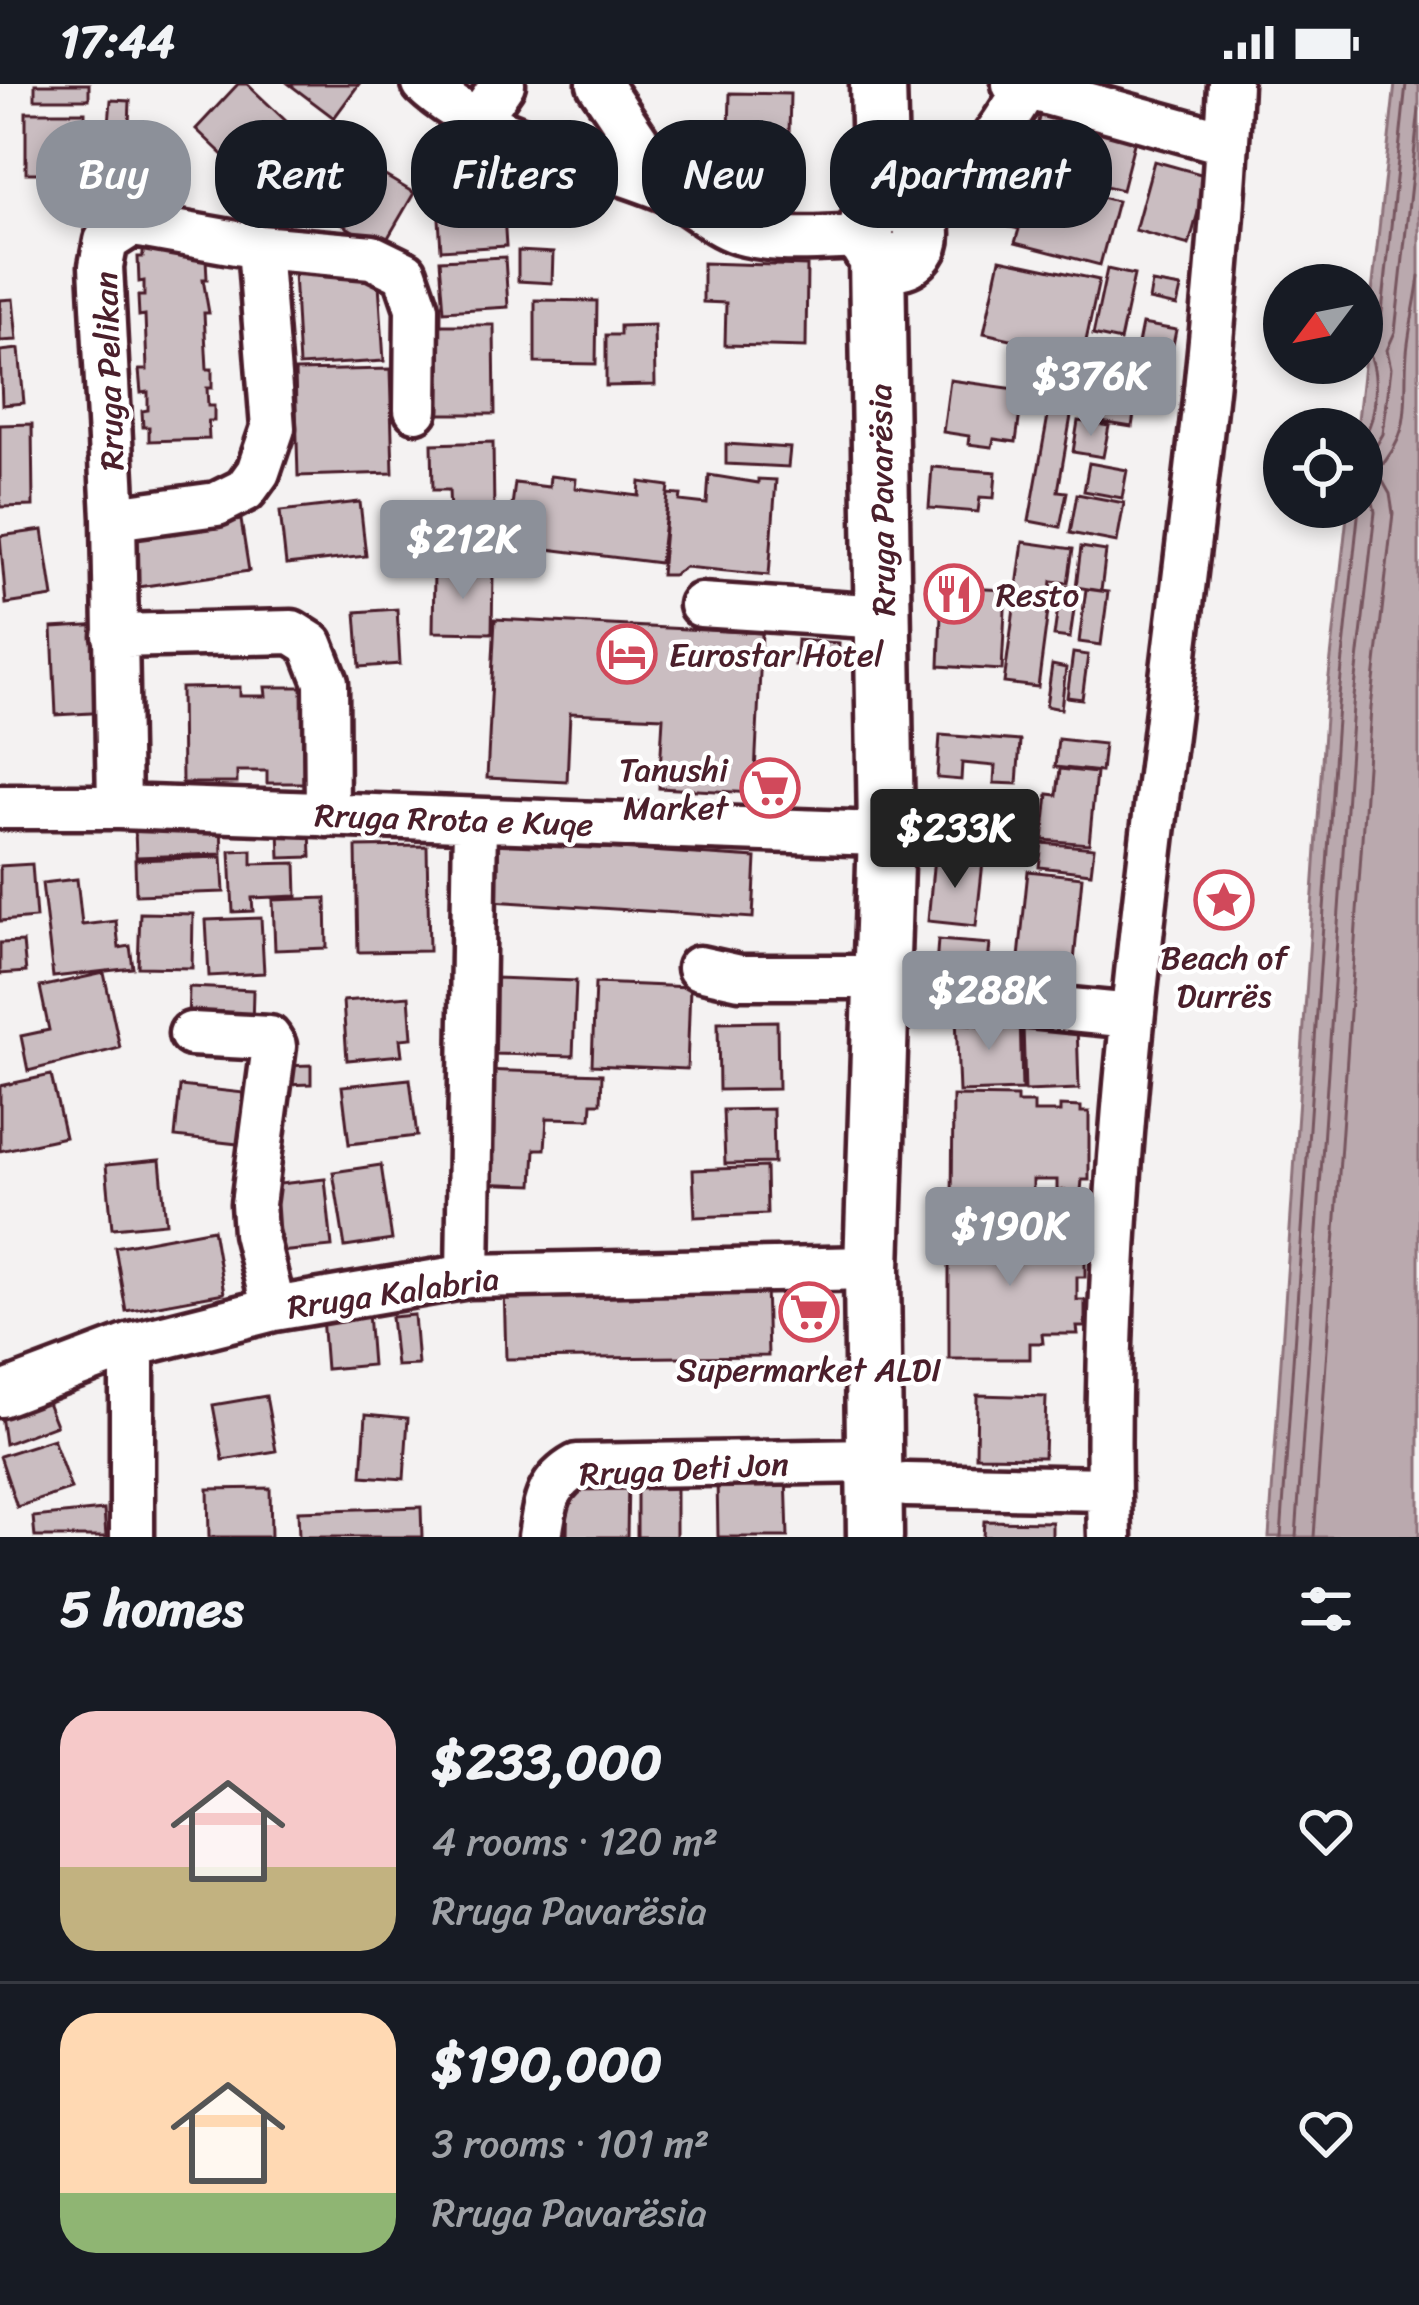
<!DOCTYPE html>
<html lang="en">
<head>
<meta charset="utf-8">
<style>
	:root { --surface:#171b24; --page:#242831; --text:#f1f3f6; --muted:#9ea1a6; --line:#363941; --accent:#8c9099 }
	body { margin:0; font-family:Sriracha,sans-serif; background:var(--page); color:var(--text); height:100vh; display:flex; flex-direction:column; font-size:45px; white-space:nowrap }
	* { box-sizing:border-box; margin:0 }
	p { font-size:39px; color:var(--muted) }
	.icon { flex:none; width:66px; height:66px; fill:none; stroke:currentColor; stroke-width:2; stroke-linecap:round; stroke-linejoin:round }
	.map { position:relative; height:1453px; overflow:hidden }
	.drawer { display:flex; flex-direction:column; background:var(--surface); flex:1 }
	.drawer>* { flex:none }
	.guide { position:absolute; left:36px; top:36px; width:1347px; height:108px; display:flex; gap:24px }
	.needle { width:78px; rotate:238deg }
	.controls { position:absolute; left:1263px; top:180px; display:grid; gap:24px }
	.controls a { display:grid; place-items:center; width:120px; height:120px; border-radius:50%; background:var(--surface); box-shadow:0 6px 18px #0003; font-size:60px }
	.price { position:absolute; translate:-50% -102px; padding:0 27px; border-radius:12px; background:var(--accent); color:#fff; font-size:39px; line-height:78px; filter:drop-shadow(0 3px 6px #0008) }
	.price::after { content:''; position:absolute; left:50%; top:72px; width:36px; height:27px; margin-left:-18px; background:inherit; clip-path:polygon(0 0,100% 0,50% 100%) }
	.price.current { background:#222; color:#fff }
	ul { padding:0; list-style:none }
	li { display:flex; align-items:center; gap:36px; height:300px; padding:0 60px }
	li+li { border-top:3px solid var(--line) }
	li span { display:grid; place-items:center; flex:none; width:336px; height:240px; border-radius:36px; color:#555 }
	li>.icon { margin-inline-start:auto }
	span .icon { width:144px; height:144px; fill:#fffc; stroke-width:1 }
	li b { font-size:51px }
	h2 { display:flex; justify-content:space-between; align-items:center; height:144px; padding:0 60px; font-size:51px }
	.chip { padding:0 42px; border-radius:48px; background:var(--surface); box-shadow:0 6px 18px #0003; font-size:42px; line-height:108px }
	.chip.current { background:var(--accent); color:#fff }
	.status { display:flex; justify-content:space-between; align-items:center; height:84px; padding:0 60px; background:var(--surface); direction:ltr }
	.status svg { height:33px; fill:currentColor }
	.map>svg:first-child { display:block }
	.water { fill:#baa9ae; stroke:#8d727a; stroke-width:3 }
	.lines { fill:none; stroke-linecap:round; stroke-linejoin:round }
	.shore { stroke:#77565f; stroke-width:3 }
	.building { fill:#cabdc1; stroke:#4a1f2b; stroke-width:3 }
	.minor-casing { stroke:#4a1f2b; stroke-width:51 }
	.major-casing { stroke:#4a1f2b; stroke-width:63 }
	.minor { stroke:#fff; stroke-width:42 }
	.major { stroke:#fff; stroke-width:54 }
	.labels { text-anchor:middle; stroke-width:9; stroke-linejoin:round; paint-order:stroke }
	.street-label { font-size:33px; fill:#4a1f2b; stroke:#fff }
	.poi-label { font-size:33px; fill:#4a1f2b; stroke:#fff; text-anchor:start }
</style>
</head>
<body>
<div class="status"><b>17:44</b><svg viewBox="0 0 49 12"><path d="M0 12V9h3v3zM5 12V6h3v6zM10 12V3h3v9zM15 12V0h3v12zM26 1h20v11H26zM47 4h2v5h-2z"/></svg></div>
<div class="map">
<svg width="1419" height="1453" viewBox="0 0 1419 1453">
	<rect width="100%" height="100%" fill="#f4f2f2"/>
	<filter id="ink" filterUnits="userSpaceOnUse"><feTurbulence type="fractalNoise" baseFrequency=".00833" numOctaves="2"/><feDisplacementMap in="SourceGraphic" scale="24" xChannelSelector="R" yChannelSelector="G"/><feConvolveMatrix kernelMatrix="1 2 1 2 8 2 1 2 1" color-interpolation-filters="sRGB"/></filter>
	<g filter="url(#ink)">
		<!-- water -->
		<path class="water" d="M1395 0H1419V1453H1269L1326 619 1348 423H1362V345H1357Z"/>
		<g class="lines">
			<!-- shore -->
			<path class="shore" d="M1362 355C1378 335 1380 284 1366 264L1380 247 1406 0
				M1362 371 1376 362 1383 350 1391 284 1387 266 1395 248 1419 25
				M1281 1453 1338 621 1359 423
				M1296 1453 1353 622 1375 428 1372 413 1362 401
				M1314 1453 1371 624 1393 429 1390 410 1377 387C1414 347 1403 319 1407 269 1409 245 1416 217 1419 192"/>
		</g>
		<!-- building -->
		<path class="building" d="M35 0H89V15H35Z
			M238 0H247L307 57 260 106 196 45Z
			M289 0H359L334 34Z
			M730 9 790 10 788 91 764 90V119L713 117 714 90H728Z
			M111 16 130 17 129 41 109 40Z
			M1042 21 1138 44 1122 106 1027 83Z
			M26 28H85L84 89H26Z
			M326 57 414 109 382 164 294 112Z
			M1154 77 1208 92 1189 161 1135 146Z
			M1011 83 1035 89 1033 96 1117 117 1100 181 1015 159 1019 145 997 140Z
			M502 99 506 162 441 166 437 103Z
			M181 165V172L202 171 206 175 207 195H203L209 229H204L207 285H212V304H207L208 322H214V337H208L209 355 149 357V343H143L142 327 148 326V308L141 309 139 286H147L145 231 139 232 138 212H144V197L139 198 138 173H143V166Z
			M518 167 553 169 552 199 518 197Z
			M505 173 508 223 444 227 440 176Z
			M1000 175 1099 196 1083 271 984 249Z
			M703 179 807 182 806 263 725 261 726 219 703 218Z
			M378 184 384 277 299 282 294 188Z
			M1107 185 1134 191 1120 257 1093 251Z
			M1152 199 1181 204 1177 222 1149 216Z
			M13 215 17 256 0 257V216Z
			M535 216 597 217 596 280 535 279Z
			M1142 240 1176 246 1171 271 1137 265Z
			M433 241H494L495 330H435Z
			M654 241 655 301 606 302V251H620V242Z
			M19 265 24 319 2 321 0 267Z
			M1057 282 1117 293 1111 323 1092 319 1093 312 1075 309 1058 407 1067 408 1060 443 1029 437Z
			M390 285 393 389 298 392 295 287Z
			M950 296 1023 306 1016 358 994 355 992 363 968 360 969 352 943 348Z
			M1103 325 1134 330 1132 343 1101 338Z
			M1078 337 1109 342 1103 373 1073 368Z
			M32 340 33 422 0 423V341Z
			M493 358 494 429 450 430 449 406H433L432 360Z
			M726 360 790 364 788 383 726 380Z
			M1089 379 1127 386 1122 414 1084 407Z
			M932 383 996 388 994 414 980 413 978 428 929 424Z
			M709 391 758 399V395L776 396 769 491 685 483 673 491H661L668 410 681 411 680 417 707 420Z
			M550 392 576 395 575 404 639 412 640 398 669 402 660 479 507 460 515 399 549 403Z
			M1077 410 1124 419 1117 458 1070 449Z
			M360 418 366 472 286 481 280 427Z
			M241 436 249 487 131 504 124 453Z
			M43 446 53 513 6 520 0 452Z
			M1023 458 1073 465 1068 499 1052 497 1038 603 1004 599Z
			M1081 463 1106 467 1101 507 1076 503Z
			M434 488 493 489 492 549 433 548Z
			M1061 502 1077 504 1070 554 1054 552Z
			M942 503 1006 506 1002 586 939 582Z
			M1086 505 1108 508 1101 561 1079 558Z
			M397 525 400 580 360 583 356 528Z
			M495 535 762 549 754 709 659 704 663 633 570 629 567 698 487 694Z
			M104 541 109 628 56 631 52 544Z
			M797 556 839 559 838 584 795 581Z
			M1073 569 1088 571 1082 615 1067 613Z
			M1052 581 1066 584 1061 625 1046 622Z
			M240 603V612H266L265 603H309V699H267V687H237V699H182L181 604Z
			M940 651 1020 657 1017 700 994 699 995 682 962 679 961 696 937 694Z
			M1058 655 1104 660 1101 688 1055 683Z
			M1060 685 1096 689 1089 760 1043 756 1048 710 1057 711Z
			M942 710 1020 715 1017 765 992 763 995 732 973 731 972 762 939 760Z
			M221 742 222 770 136 773 135 744Z
			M310 744 311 773 280 774 279 745Z
			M496 757 756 774 753 834 492 817Z
			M1042 759 1094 764 1091 789 1039 783Z
			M427 762 429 867 358 868 356 763Z
			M252 766V780L296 779 297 812 252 814 253 827 233 828 230 767Z
			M222 773 224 808 136 811 135 776Z
			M934 773 983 778 976 842 928 837Z
			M32 780 36 834 0 837V782Z
			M1028 787 1082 793 1072 899 1017 893Z
			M77 795 82 841 116 837 119 864 130 862 133 884 53 893 42 799Z
			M326 814 327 864 275 866 273 816Z
			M140 829 193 830 192 884 138 883Z
			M261 834 264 889 209 892 206 836Z
			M938 856 990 860 986 900 935 895Z
			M23 858 26 888 0 890V859Z
			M104 889 120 964 28 987 21 952 49 946 40 903Z
			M494 894 576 897 573 972 492 970Z
			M595 899 690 903 687 985 592 981Z
			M189 903 253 906 252 943 188 940Z
			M409 912 412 954 400 955 402 971 347 976 343 917Z
			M1020 930 1022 1006 959 1008 956 932Z
			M777 937 778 1005 719 1006 718 938Z
			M1077 940 1079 1005 1025 1007 1023 942Z
			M311 981V1000L283 1001 282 982Z
			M480 986 602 990 601 1019H592L591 1035 547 1034 545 1065H535L533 1101 476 1099Z
			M51 991 65 1053 0 1067V1002Z
			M410 995 417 1052 349 1060 342 1002Z
			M180 1002 244 1009 238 1060 175 1053Z
			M953 1012 1017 1013V1019H1034V1028H1060V1022L1081 1023V1028H1089V1096H1082L1081 1107 1057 1106V1096H1033V1108L1016 1107 1015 1119 952 1118Z
			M773 1025 774 1079 725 1080 723 1026Z
			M160 1076 166 1139 112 1144 106 1081Z
			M381 1081 392 1156 345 1163 333 1088Z
			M766 1083 767 1130 695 1133 693 1086Z
			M325 1095 332 1163 278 1168 270 1101Z
			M973 1133H1012V1143H1029V1152H1077V1167H1085V1193H1077V1216H1085V1243H1077L1078 1250H1042L1043 1259H1030V1275H949V1143H973Z
			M213 1145 224 1209 126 1227 115 1163Z
			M766 1200 768 1272 506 1275 504 1203Z
			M367 1216 372 1281 326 1285 321 1220Z
			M414 1231 418 1281 396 1282 391 1233Z
			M43 1308 56 1341 5 1360 0 1324Z
			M977 1311 1046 1313 1044 1373 976 1372Z
			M266 1312 276 1367 223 1376 213 1321Z
			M366 1330 408 1334 404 1395 362 1392Z
			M53 1355 71 1405 17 1423 0 1372Z
			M786 1390 788 1453H718L717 1392Z
			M568 1391 628 1393 627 1453H567Z
			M637 1391H676V1453H637Z
			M270 1404 271 1453H209L208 1405Z
			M421 1423 422 1453H299L298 1427Z
			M104 1426 106 1453H35L33 1433Z
			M984 1437 1052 1438V1453H983Z"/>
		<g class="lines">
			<!-- minor casing -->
			<g class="minor-casing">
				<path id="minor" d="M424 0C483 56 591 74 667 106 691 117 713 140 738 148 779 160 824 154 866 153
					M599 0 671 108
					M1014 0 1227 59
					M477 38 503 0
					M919 137C965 97 998 52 1028 0
					M114 434 217 420 245 406 258 388 273 344 259 163
					M701 521 883 533
					M115 552 292 548 311 560 326 598 327 731
					M0 723H119L907 751
					M119 723 114 434 101 182 106 157 131 141 146 143 259 163 372 173 405 189 417 224 416 326
					M699 884 740 893H881
					M907 910 1132 932
					M191 950 269 954 274 962 253 1120 255 1149 274 1225
					M468 1192 475 737
					M132 1261V1453
					M0 1311 132 1261 274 1225 468 1192 872 1184
					M906 1401 1108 1405
					M540 1453C545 1421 546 1399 577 1382L875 1377
					M1110 1453C1094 965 1208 486 1230 0"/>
			</g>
			<!-- major casing -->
			<g class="major-casing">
				<path id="major" d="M866 150a28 28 0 1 1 56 0a28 28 0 1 1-56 0Z
					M875 129 880 75 878 0
					M875 1453 872 1184 886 749 877 172"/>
			</g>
			<!-- minor -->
			<use href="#minor" class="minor"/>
			<!-- major -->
			<use href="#major" class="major"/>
		</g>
	</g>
	<!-- icons -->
	<defs>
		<g id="restaurant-ring" transform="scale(3)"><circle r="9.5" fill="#fff" stroke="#d1495b" stroke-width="1.5"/><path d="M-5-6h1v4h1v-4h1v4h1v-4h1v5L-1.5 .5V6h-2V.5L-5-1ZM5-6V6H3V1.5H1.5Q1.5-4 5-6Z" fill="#d1495b"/></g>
		<g id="hotel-ring" transform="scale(3)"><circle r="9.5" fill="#fff" stroke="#d1495b" stroke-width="1.5"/><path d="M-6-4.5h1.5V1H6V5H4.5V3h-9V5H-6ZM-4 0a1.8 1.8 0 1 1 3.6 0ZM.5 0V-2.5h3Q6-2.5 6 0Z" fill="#d1495b"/></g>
		<g id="supermarket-ring" transform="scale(3)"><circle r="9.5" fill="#fff" stroke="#d1495b" stroke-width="1.5"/><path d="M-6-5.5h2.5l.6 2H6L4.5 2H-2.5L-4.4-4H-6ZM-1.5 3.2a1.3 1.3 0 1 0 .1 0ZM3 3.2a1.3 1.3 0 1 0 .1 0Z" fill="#d1495b"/></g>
		<g id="sight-ring" transform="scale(3)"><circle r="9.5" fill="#fff" stroke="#d1495b" stroke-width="1.5"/><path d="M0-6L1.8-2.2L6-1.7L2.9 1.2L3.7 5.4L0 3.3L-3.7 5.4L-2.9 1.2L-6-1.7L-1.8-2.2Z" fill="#d1495b"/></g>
	</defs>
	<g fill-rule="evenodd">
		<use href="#restaurant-ring" x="954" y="510"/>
		<use href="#hotel-ring" x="627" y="570"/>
		<use href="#supermarket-ring" x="770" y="704"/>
		<use href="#sight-ring" x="1224" y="816"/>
		<use href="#supermarket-ring" x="809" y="1228"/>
	</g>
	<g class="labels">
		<!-- street labels -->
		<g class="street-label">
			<text transform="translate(108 287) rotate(-92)" y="12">Rruga Pelikan</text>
			<text transform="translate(881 416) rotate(-91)" y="12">Rruga Pavarësia</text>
			<text transform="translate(454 735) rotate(2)" y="12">Rruga Rrota e Kuqe</text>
			<text transform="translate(393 1208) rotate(-8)" y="12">Rruga Kalabria</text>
			<text transform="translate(684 1384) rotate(-3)" y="12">Rruga Deti Jon</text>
		</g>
		<!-- poi labels -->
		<g class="poi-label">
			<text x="996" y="522">Resto</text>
			<text x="669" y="582">Eurostar Hotel</text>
			<text x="728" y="697" text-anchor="end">Tanushi<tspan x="728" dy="38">Market</tspan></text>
			<text x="1224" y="885" text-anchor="middle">Beach of<tspan x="1224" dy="38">Durrës</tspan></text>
			<text x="809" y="1297" text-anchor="middle">Supermarket ALDI</text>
		</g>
	</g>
</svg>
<div class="controls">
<a><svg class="needle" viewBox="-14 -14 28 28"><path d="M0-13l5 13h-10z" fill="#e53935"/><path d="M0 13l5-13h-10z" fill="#9ea1a6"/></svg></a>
<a><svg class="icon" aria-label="locate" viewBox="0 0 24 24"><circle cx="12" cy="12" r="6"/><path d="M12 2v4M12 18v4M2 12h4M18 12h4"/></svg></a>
</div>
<b class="price" style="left:1091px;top:355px">$376K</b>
<b class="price" style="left:463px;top:518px">$212K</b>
<b class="price current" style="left:955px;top:807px">$233K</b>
<b class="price" style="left:989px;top:969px">$288K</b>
<b class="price" style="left:1010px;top:1205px">$190K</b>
<div class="guide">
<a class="chip current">Buy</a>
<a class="chip">Rent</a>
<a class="chip">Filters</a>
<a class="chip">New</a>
<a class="chip">Apartment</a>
</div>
</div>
<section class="drawer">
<h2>5 homes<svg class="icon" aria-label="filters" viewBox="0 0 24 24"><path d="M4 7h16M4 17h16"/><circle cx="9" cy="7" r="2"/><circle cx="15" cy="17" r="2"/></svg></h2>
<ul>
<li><span style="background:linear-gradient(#f6c9c9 65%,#c2b280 0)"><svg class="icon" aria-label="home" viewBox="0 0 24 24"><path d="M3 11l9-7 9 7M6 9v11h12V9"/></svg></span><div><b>$233,000</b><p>4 rooms · 120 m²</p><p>Rruga Pavarësia</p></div><svg class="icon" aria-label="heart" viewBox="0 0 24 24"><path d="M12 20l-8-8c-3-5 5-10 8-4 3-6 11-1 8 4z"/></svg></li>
<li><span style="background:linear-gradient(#ffd9b3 75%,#8fb573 0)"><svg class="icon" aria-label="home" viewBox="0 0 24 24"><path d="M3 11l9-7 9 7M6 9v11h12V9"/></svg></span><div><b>$190,000</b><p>3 rooms · 101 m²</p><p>Rruga Pavarësia</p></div><svg class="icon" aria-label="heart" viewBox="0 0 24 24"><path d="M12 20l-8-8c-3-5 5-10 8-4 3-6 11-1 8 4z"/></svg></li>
</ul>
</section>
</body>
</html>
